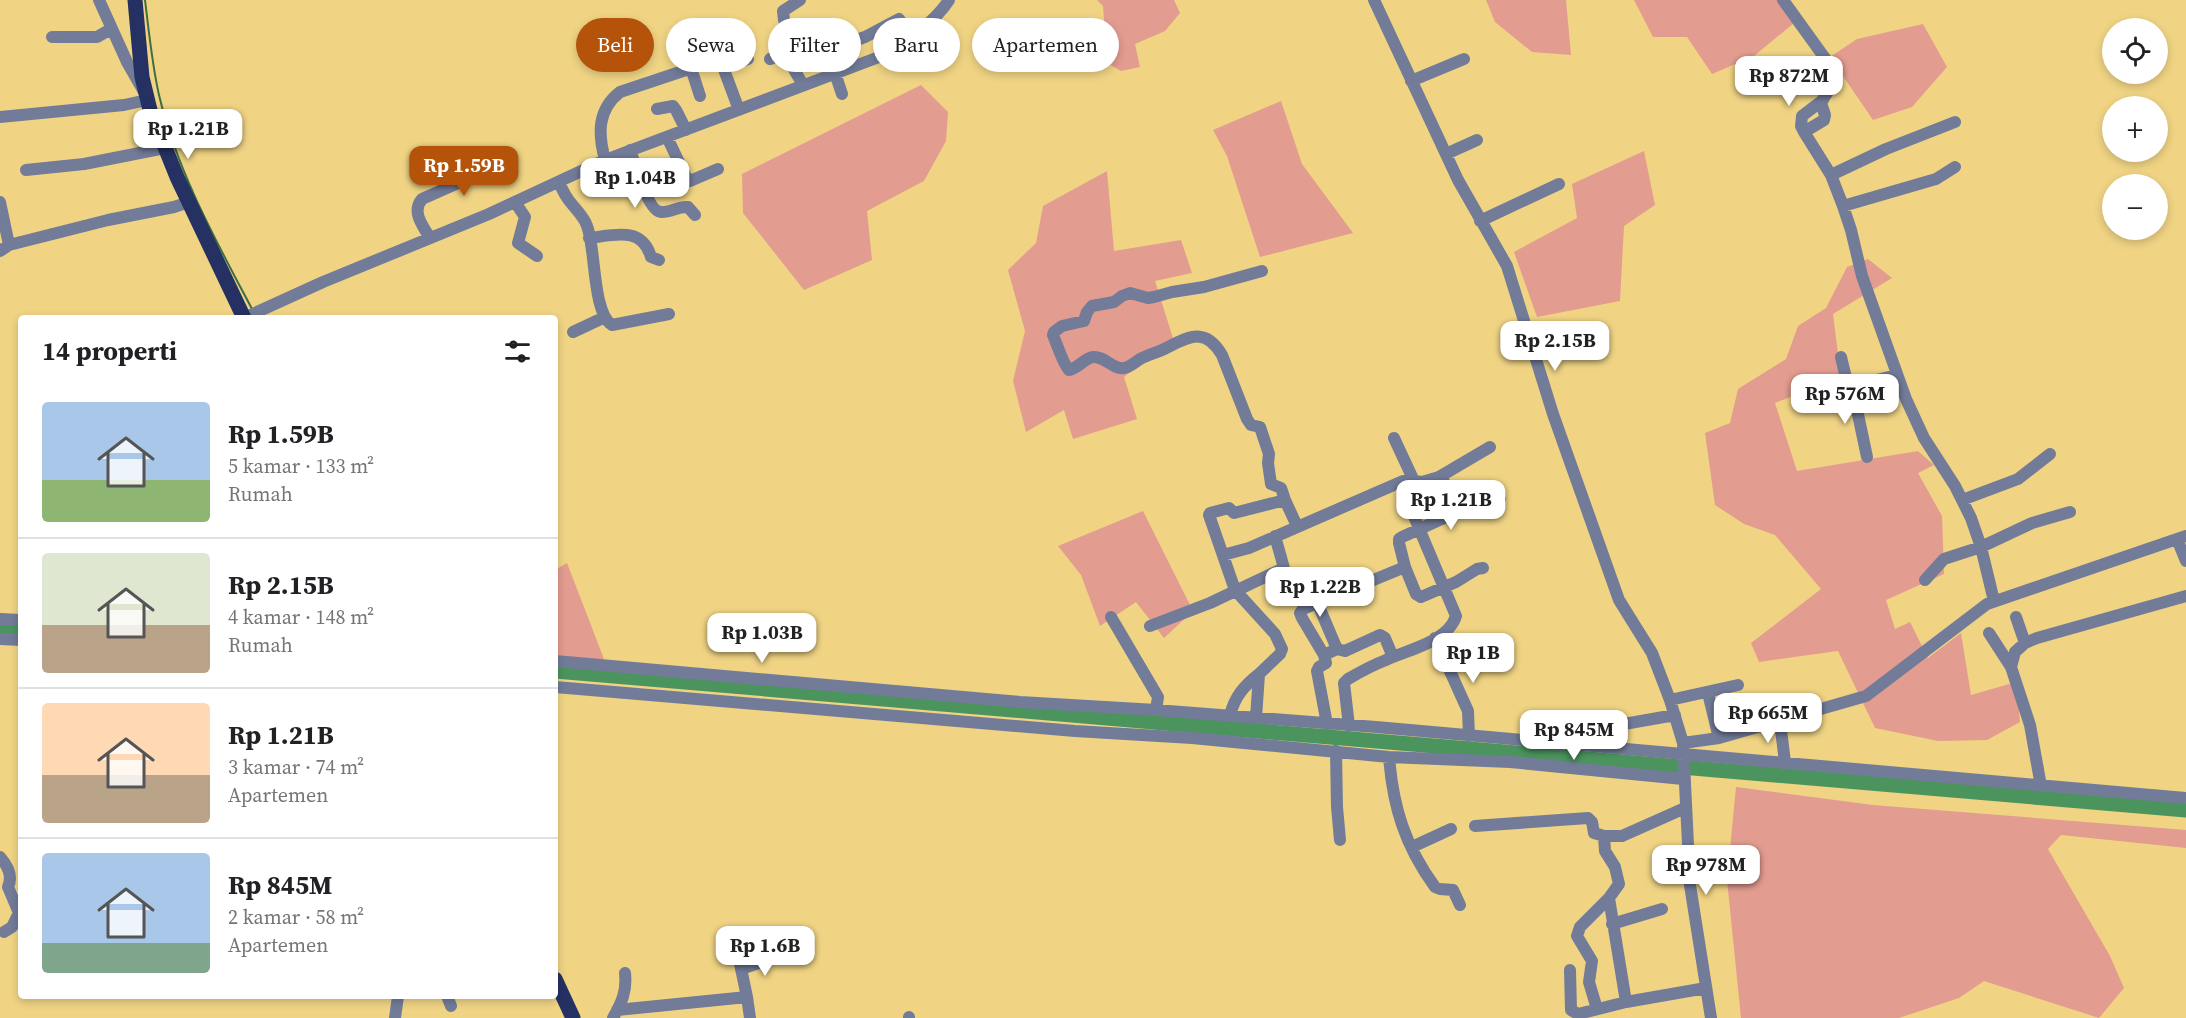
<!DOCTYPE html>
<html lang="id">
<head>
<meta charset="utf-8">
<style>
	:root { --surface:#fff; --page:#f6f6f6; --text:#202124; --muted:#757577; --line:#e0e0e0; --accent:#b45309 }
	body { margin:0; font-family:"Source Serif 4",serif; background:var(--page); color:var(--text); height:100vh; display:flex; flex-direction:column; font-size:22px; white-space:nowrap }
	* { box-sizing:border-box; margin:0 }
	p { font-size:20px; color:var(--muted) }
	.icon { flex:none; width:33px; height:33px; fill:none; stroke:currentColor; stroke-width:2; stroke-linecap:round; stroke-linejoin:round }
	.map { position:relative; flex:1; overflow:hidden }
	.side { position:absolute; left:18px; top:315px; width:540px; height:684px; display:flex; flex-direction:column; background:var(--surface); border-radius:6px; box-shadow:0 3px 9px #0003 }
	.side>* { flex:none }
	.banner { position:absolute; left:576px; top:18px; width:570px; height:54px; display:flex; gap:12px }
	.fabs { position:absolute; left:2102px; top:18px; display:grid; gap:12px }
	.fabs a { display:grid; place-items:center; width:66px; height:66px; border-radius:50%; background:var(--surface); box-shadow:0 3px 9px #0003; font-size:30px }
	.price { position:absolute; translate:-50% -51px; padding:0 14px; border-radius:12px; background:#fff; color:#222; font-size:20px; line-height:39px; filter:drop-shadow(0 2px 3px #0008) }
	.price::after { content:''; position:absolute; left:50%; top:36px; width:18px; height:14px; margin-left:-9px; background:inherit; clip-path:polygon(0 0,100% 0,50% 100%) }
	.price.on { background:var(--accent); color:#fff }
	ul { padding:0; list-style:none }
	li { display:flex; align-items:center; gap:18px; height:150px; padding:0 24px }
	li+li { border-top:2px solid var(--line) }
	li span { display:grid; place-items:center; flex:none; width:168px; height:120px; border-radius:6px; color:#555 }
	li>.icon { margin-inline-start:auto }
	span .icon { width:72px; height:72px; fill:#fffc; stroke-width:1 }
	li b { font-size:26px }
	h2 { display:flex; justify-content:space-between; align-items:center; height:72px; padding:0 24px; font-size:26px }
	.pill { padding:0 21px; border-radius:27px; background:var(--surface); box-shadow:0 3px 9px #0003; font-size:21px; line-height:54px }
	.pill.on { background:var(--accent); color:#fff }
	.map>svg:first-child { display:block }
	.green { fill:#e39c90 }
	.lines { fill:none; stroke-linecap:round; stroke-linejoin:round }
	.stream { stroke:#3e6f42; stroke-width:2 }
	.river { stroke:#4b945e; stroke-width:15 }
	.minor { stroke:#727c99; stroke-width:12 }
	.major { stroke:#253163; stroke-width:15 }
</style>
</head>
<body>
<div class="map">
<svg width="2186" height="1018" viewBox="0 0 2186 1018">
	<rect width="100%" height="100%" fill="#f0d484"/>
	<!-- green -->
	<path class="green" d="M1097 0H1174L1180 13 1165 31 1135 44 1140 67 1121 71 1107 63 1103 6Z
		M1486 0H1566L1571 55 1532 52 1495 22Z
		M1634 0H1786L1799 19 1754 56 1712 74 1687 37H1653Z
		M1923 24 1947 67 1912 107 1873 120 1830 57 1857 39Z
		M921 85 948 112 946 141 924 181 867 211 872 260 804 290 743 213 742 174Z
		M1281 101 1302 164 1353 233 1260 257 1227 156 1213 130Z
		M1644 151 1655 205 1624 226 1620 301 1537 317 1514 252 1577 218 1572 184Z
		M1107 171 1114 251 1181 240 1192 273 1155 281 1173 338 1124 377 1137 419 1073 439 1064 410 1026 432 1013 381 1025 331 1008 270 1036 243 1043 206Z
		M1868 259 1892 278 1833 314 1841 378 1775 403 1797 471 1918 451 1934 465 1918 473 1942 516 1944 574 1886 600 1895 629 1910 622 1928 658 1961 633 1971 695 2016 682 2020 722 1987 740 1938 741 1875 728 1838 651 1759 662 1751 643 1821 589 1775 535 1744 524 1715 505 1705 433 1730 423 1738 389 1786 359 1798 326 1826 308 1847 267Z
		M1143 511 1193 611 1164 638 1136 602 1100 626 1081 575 1058 546Z
		M567 563 604 659H555V570Z
		M1736 787 1873 805 2186 830V848L2061 835 2048 849 2110 956 2124 988 2099 1018 1984 981 1959 998 1899 1018H1741L1727 880Z"/>
	<g class="lines">
		<!-- stream -->
		<path class="stream" d="M145 0C149 32 152 64 159 95 177 171 216 241 252 309"/>
		<!-- river -->
		<path class="river" d="M0 628 21 630
			M555 671 2186 810"/>
		<!-- minor -->
		<path class="minor" d="M99 0 127 62 143 90
			M1374 0 1458 180 1507 266 1553 414 1619 600 1652 653 1670 700 1683 743 1690 885 1711 1018
			M1783 0 1832 68C1839 83 1827 90 1821 103L1825 115 1824 120 1804 132 1831 175 1843 206 1851 230 1862 276 1906 399 1924 438 1955 486 1971 518 1981 547 1994 601
			M52 37H97L111 29
			M795 42 784 20 783 11 800 0
			M832 47 847 42
			M770 59 790 52
			M691 68 700 96
			M835 73 842 94
			M1411 81 1464 59
			M803 85C799 77 788 63 790 53 793 38 818 23 833 26L842 38 851 42 865 37 899 19 905 27 899 38 901 44
			M657 109 673 106 676 110 686 130
			M739 110 723 67 748 59
			M0 117 124 105 147 100
			M1804 132 1801 126 1802 116 1823 100
			M667 137 687 179 690 181 718 169
			M630 150C635 163 648 212 661 212 670 213 678 206 688 207L695 215
			M1446 154 1477 140
			M605 160C598 134 597 110 620 92L698 66 718 62 723 67
			M26 170 84 164 165 148
			M1831 175 1886 149 1955 122
			M559 183C562 188 564 194 568 199 574 208 584 216 587 226 596 248 592 312 612 325L669 314
			M0 202 9 245
			M515 202 525 217 518 243 537 256
			M1843 206 1936 179 1955 167
			M1480 221 1559 184
			M430 238C423 226 411 212 422 199L510 160
			M589 238C615 235 642 226 651 257L659 260
			M0 251 9 245 108 220 174 207 189 202
			M244 318 323 282 489 214 605 160 879 57C902 46 936 21 949 0
			M573 332 605 317
			M1841 357 1847 382 1852 386 1897 375
			M1852 386 1867 457
			M1810 396 1847 382
			M1394 438 1414 481 1422 482 1439 477 1443 479 1454 513
			M1439 477 1490 447
			M1285 500 1297 526
			M1962 500 2018 479 2050 454
			M2177 539 2186 561
			M1223 555 1249 548 1403 481H1414
			M1405 567 1399 543V539L1402 537 1457 512 1500 499
			M1925 580 1944 559 1981 547 2032 523 2070 512
			M1317 602 1337 649 1324 655 1326 663 1319 667 1317 671 1327 724
			M1111 617 1158 697 1156 710
			M2016 617 2025 643
			M0 619 21 620
			M1150 626 1210 603 1284 568 1275 536
			M1989 633 2011 667
			M1435 638 1468 711 1469 736
			M0 639 21 640
			M1337 649 1345 651 1380 635 1385 638 1393 657
			M1324 655 1302 618 1300 613 1303 609 1405 567 1416 594 1421 597 1456 582 1477 569 1483 568
			M555 661 1020 702 1156 710 1376 727 2186 798
			M555 687 1075 731 1192 738 1389 757 1510 762 1683 779
			M1708 693 1719 738
			M1670 700 1738 685
			M1230 715C1235 696 1244 686 1259 674
			M1256 718 1259 674 1280 654 1282 649 1275 634 1235 590 1209 515 1210 513 1229 508 1234 513 1285 500 1281 488 1271 484 1268 463 1269 454 1260 427 1251 425 1247 419 1222 355C1204 325 1187 338 1162 350 1155 353 1147 355 1140 359 1135 362 1130 367 1124 368 1113 370 1105 356 1093 357 1084 358 1079 368 1069 370 1064 366 1056 342 1053 335L1054 332 1062 326 1084 321 1087 312 1092 306 1114 302 1122 296 1130 293 1148 298 1154 297 1172 292 1204 287 1262 271
			M1780 722 1785 762
			M1349 726 1344 683 1348 679C1360 672 1373 665 1386 660 1407 650 1448 642 1456 616L1413 514
			M1683 743 1719 738 1866 696 1987 604 2186 536
			M1559 745 1568 737 1579 732 1675 715
			M1336 751 1337 807 1340 840
			M1389 757C1393 807 1405 846 1435 887L1440 889 1453 890 1460 905
			M2041 786 2030 725 2011 667 2015 652 2025 643 2037 638 2186 596
			M1475 826 1588 818 1592 822 1594 833 1604 836H1622L1685 808
			M1604 836 1605 851 1615 867 1619 884 1609 898 1626 1002
			M1412 847 1451 829
			M0 857C8 866 13 876 8 887L19 913 12 927 4 932
			M1612 924 1662 909
			M741 969 779 956
			M1570 970 1571 1010 1578 1014 1626 1002 1706 988
			M447 996 451 1006
			M747 997 750 1018
			M1597 1009 1589 982 1592 961 1577 936 1580 927 1609 898
			M617 1010 747 997 739 959
			M909 1017V1018
			M395 1018 398 996
			M613 1018C622 1002 627 991 625 973"/>
		<!-- major -->
		<path class="major" d="M135 0 142 77 150 110 177 177 244 318
			M555 979 573 1018"/>
	</g>
</svg>
<div class="fabs">
<a><svg class="icon" aria-label="locate" viewBox="0 0 24 24"><circle cx="12" cy="12" r="6"/><path d="M12 2v4M12 18v4M2 12h4M18 12h4"/></svg></a>
<a>+</a>
<a>−</a>
</div>
<b class="price" style="left:1789px;top:107px">Rp 872M</b>
<b class="price" style="left:188px;top:160px">Rp 1.21B</b>
<b class="price on" style="left:464px;top:197px">Rp 1.59B</b>
<b class="price" style="left:635px;top:209px">Rp 1.04B</b>
<b class="price" style="left:1555px;top:372px">Rp 2.15B</b>
<b class="price" style="left:1845px;top:425px">Rp 576M</b>
<b class="price" style="left:1451px;top:531px">Rp 1.21B</b>
<b class="price" style="left:1320px;top:618px">Rp 1.22B</b>
<b class="price" style="left:762px;top:664px">Rp 1.03B</b>
<b class="price" style="left:1473px;top:684px">Rp 1B</b>
<b class="price" style="left:1768px;top:744px">Rp 665M</b>
<b class="price" style="left:1574px;top:761px">Rp 845M</b>
<b class="price" style="left:1706px;top:896px">Rp 978M</b>
<b class="price" style="left:765px;top:977px">Rp 1.6B</b>
<div class="banner">
<a class="pill on">Beli</a>
<a class="pill">Sewa</a>
<a class="pill">Filter</a>
<a class="pill">Baru</a>
<a class="pill">Apartemen</a>
</div>
<section class="side">
<h2>14 properti<svg class="icon" aria-label="filters" viewBox="0 0 24 24"><path d="M4 7h16M4 17h16"/><circle cx="9" cy="7" r="2"/><circle cx="15" cy="17" r="2"/></svg></h2>
<ul>
<li><span style="background:linear-gradient(#a9c7e8 65%,#8fb573 0)"><svg class="icon" aria-label="home" viewBox="0 0 24 24"><path d="M3 11l9-7 9 7M6 9v11h12V9"/></svg></span><div><b>Rp 1.59B</b><p>5 kamar · 133 m²</p><p>Rumah</p></div></li>
<li><span style="background:linear-gradient(#dfe7d0 60%,#b9a48a 0)"><svg class="icon" aria-label="home" viewBox="0 0 24 24"><path d="M3 11l9-7 9 7M6 9v11h12V9"/></svg></span><div><b>Rp 2.15B</b><p>4 kamar · 148 m²</p><p>Rumah</p></div></li>
<li><span style="background:linear-gradient(#ffd9b3 60%,#b9a48a 0)"><svg class="icon" aria-label="home" viewBox="0 0 24 24"><path d="M3 11l9-7 9 7M6 9v11h12V9"/></svg></span><div><b>Rp 1.21B</b><p>3 kamar · 74 m²</p><p>Apartemen</p></div></li>
<li><span style="background:linear-gradient(#a9c7e8 75%,#7fa58c 0)"><svg class="icon" aria-label="home" viewBox="0 0 24 24"><path d="M3 11l9-7 9 7M6 9v11h12V9"/></svg></span><div><b>Rp 845M</b><p>2 kamar · 58 m²</p><p>Apartemen</p></div></li>
</ul>
</section>
</div>
</body>
</html>
